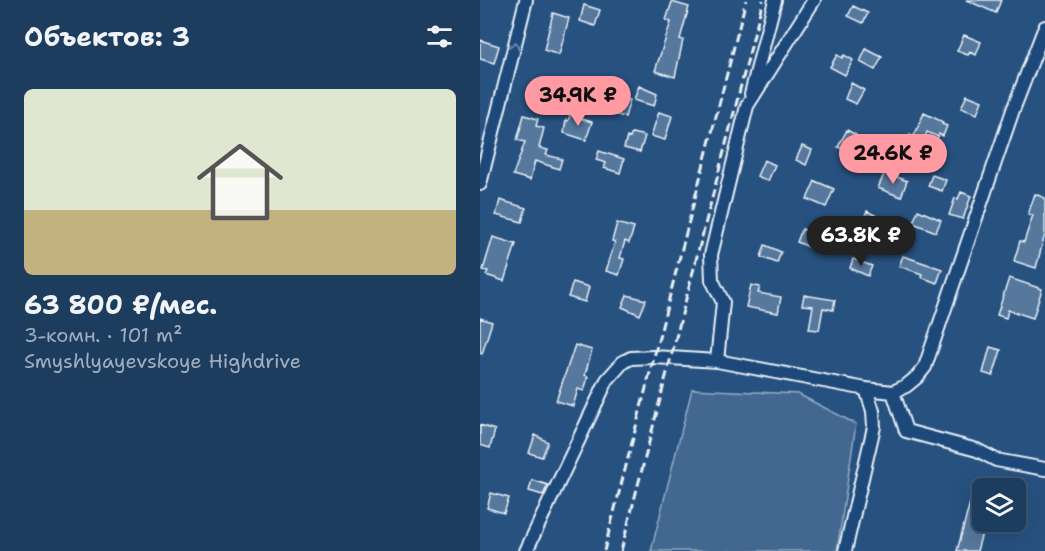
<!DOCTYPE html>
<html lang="ru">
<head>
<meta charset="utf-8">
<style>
	:root { --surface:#1d3d5f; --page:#2a4868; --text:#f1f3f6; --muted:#a0aebd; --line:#3b5674; --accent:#ff9aa2 }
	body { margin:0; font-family:"Shantell Sans",sans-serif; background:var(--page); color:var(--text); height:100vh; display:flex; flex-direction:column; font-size:22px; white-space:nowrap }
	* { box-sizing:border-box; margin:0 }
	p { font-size:20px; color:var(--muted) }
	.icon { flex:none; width:33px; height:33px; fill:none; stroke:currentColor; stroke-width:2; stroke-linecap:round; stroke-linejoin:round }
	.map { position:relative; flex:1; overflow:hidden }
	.panel { display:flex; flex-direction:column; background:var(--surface); width:480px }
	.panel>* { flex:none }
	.controls { position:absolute; left:492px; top:478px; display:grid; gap:12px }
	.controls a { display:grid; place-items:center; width:54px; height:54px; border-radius:9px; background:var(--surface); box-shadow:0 6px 24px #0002,0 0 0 2px var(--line); font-size:30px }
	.price { position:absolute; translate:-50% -51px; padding:0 14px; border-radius:21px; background:var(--accent); color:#111; font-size:20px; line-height:39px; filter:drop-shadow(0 2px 3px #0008) }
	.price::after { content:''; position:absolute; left:50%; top:36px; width:18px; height:14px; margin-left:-9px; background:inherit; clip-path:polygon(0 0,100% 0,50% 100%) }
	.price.current { background:#222; color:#fff }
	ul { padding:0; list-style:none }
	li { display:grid; align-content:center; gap:12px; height:318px; padding:0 24px }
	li+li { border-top:2px solid var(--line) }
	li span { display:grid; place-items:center; height:186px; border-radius:9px; color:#555 }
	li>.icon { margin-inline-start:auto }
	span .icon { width:108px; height:108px; fill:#fffc; stroke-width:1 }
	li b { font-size:26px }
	h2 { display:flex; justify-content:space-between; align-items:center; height:72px; padding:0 24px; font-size:26px }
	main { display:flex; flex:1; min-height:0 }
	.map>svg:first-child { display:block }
	.green { fill:#436891; stroke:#96acc4; stroke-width:1.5 }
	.building { fill:#57789d; stroke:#e8f1f8; stroke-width:1.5 }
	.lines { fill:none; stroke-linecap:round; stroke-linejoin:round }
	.minor-casing { stroke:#e8f1f8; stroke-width:16 }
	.minor { stroke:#1f4a7a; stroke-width:12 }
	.rail { stroke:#e8f1f8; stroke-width:3; stroke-dasharray:9 4.5; stroke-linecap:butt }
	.oneway { stroke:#6f8dac }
</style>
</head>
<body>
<main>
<section class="panel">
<h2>Объектов: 3<svg class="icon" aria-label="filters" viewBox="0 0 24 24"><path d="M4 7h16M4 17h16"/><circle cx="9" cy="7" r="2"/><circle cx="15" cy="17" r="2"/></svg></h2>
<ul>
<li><span style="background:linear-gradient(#dfe7d0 65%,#c2b280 0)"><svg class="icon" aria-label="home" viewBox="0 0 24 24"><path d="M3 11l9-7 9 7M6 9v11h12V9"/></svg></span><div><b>63 800 ₽/мес.</b><p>3-комн. · 101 m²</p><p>Smyshlyayevskoye Highdrive</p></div></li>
</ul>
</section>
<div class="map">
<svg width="565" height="551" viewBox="0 0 565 551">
	<rect width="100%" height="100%" fill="#27517f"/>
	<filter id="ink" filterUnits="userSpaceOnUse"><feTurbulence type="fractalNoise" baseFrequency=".0167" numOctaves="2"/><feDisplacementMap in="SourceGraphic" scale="12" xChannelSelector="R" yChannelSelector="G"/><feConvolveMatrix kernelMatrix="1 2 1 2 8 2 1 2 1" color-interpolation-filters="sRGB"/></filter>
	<g filter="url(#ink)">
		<!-- green -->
		<path class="green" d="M212 389 318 394 376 424 357 551H171Z"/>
		<!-- building -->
		<path class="building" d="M486 0H521L516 13Z
			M192 2 209 7 200 39 203 40 195 77 175 71 191 22 186 20Z
			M104 5 120 10 115 26 100 21Z
			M373 6 388 13 383 23 368 16Z
			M73 13 89 18 79 55 64 50Z
			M484 35 501 42 496 55 490 52 488 55 477 51Z
			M0 40 19 46 14 63 0 59Z
			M386 49 402 57 395 70 380 62Z
			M357 55 362 58 364 55 373 60 365 75 350 67Z
			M371 83 384 90 376 104 365 99Z
			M159 86 177 94 174 106 154 100Z
			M487 95 502 101 497 114 481 108Z
			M136 96 150 100 145 117 130 113Z
			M179 112 192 116 185 140 171 136Z
			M444 113 463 122 462 124 467 126 463 136 459 134 458 137 447 132 437 155 424 150 430 135 433 137 435 134Z
			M44 115 58 119 56 126 64 128 59 148 68 150 66 155 82 159 79 169 55 161 50 180 33 175 45 142 37 140Z
			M90 115 112 122 106 140 84 133 86 120 88 121Z
			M367 130 376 135 367 151 358 147Z
			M152 133 165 136 160 152 144 148 147 137 150 138Z
			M322 146 332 150 326 165 316 160Z
			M119 151 144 159 140 173 124 168 126 163 116 160Z
			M284 160 295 165 288 181 277 176Z
			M405 172 427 181 421 197 398 188Z
			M452 175 466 180 462 191 448 186Z
			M335 181 354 189 346 207 327 199Z
			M481 192 491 196 483 219 469 215 475 198 478 199Z
			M555 194 565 198V234L556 268 534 261 540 241 544 242 553 215 548 214Z
			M20 200 46 208 42 222 16 215Z
			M438 210 461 220 456 232 433 223Z
			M387 211 412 224 405 240 396 236 398 231 381 224Z
			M137 223 154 228 149 243 145 241 140 258 144 259 139 275 126 271 135 242 132 241Z
			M322 229 334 234 329 247 317 242Z
			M13 237 36 244 24 281 6 275 8 271 3 270Z
			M285 245 301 252 297 263 281 257Z
			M423 256 462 269 457 283 441 277 442 274 419 266Z
			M373 259 392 266 388 276 370 268Z
			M529 278 562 289 553 318 528 310 526 318 517 315Z
			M93 282 109 287 105 302 88 297Z
			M271 285 280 287 278 293 301 297 298 313 266 307Z
			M147 295 166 300 160 315 142 307Z
			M324 295 355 300 353 310 343 308 339 330 329 329 333 306 322 305Z
			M0 318 12 322 2 354 0 353Z
			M95 345 112 350 105 375 108 377 104 391 98 389 93 406 76 401Z
			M510 347 521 350 513 376 503 373Z
			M0 425 15 430 10 448 0 445Z
			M55 435 68 442 62 457 49 453Z
			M52 480 68 485 63 495 49 491Z
			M495 484 502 486V522H505L497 551H477Z
			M11 493 29 498 24 513 7 508Z"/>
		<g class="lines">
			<!-- minor casing -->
			<g class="minor-casing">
				<path id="minor" d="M271 94 295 0
					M0 184 46 0
					M237 361 243 302 232 280 231 255 267 106 334 0
					M413 392 426 431 497 450 516 460 565 469
					M46 551 127 380 143 362 151 358 174 357 237 361 386 389 413 392 426 386 437 377 445 367 449 355 533 110 565 27
					M365 551 394 427 393 411 386 389"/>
			</g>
			<!-- minor -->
			<use href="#minor" class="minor"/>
			<!-- rail -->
			<path class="rail" d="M124 551 266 0
				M141 551 283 0"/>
		</g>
		<!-- one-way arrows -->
		<defs><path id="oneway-chevron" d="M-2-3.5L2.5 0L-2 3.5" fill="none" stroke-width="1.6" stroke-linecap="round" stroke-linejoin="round" transform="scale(1.5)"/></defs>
		<use class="oneway" href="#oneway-chevron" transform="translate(35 46) rotate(-76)"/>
	</g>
</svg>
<div class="controls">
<a><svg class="icon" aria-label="layers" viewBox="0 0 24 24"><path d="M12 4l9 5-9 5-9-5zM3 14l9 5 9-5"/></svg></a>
</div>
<b class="price" style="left:98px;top:127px">34.9K ₽</b>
<b class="price" style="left:413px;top:185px">24.6K ₽</b>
<b class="price current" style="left:381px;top:267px">63.8K ₽</b>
</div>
</main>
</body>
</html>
